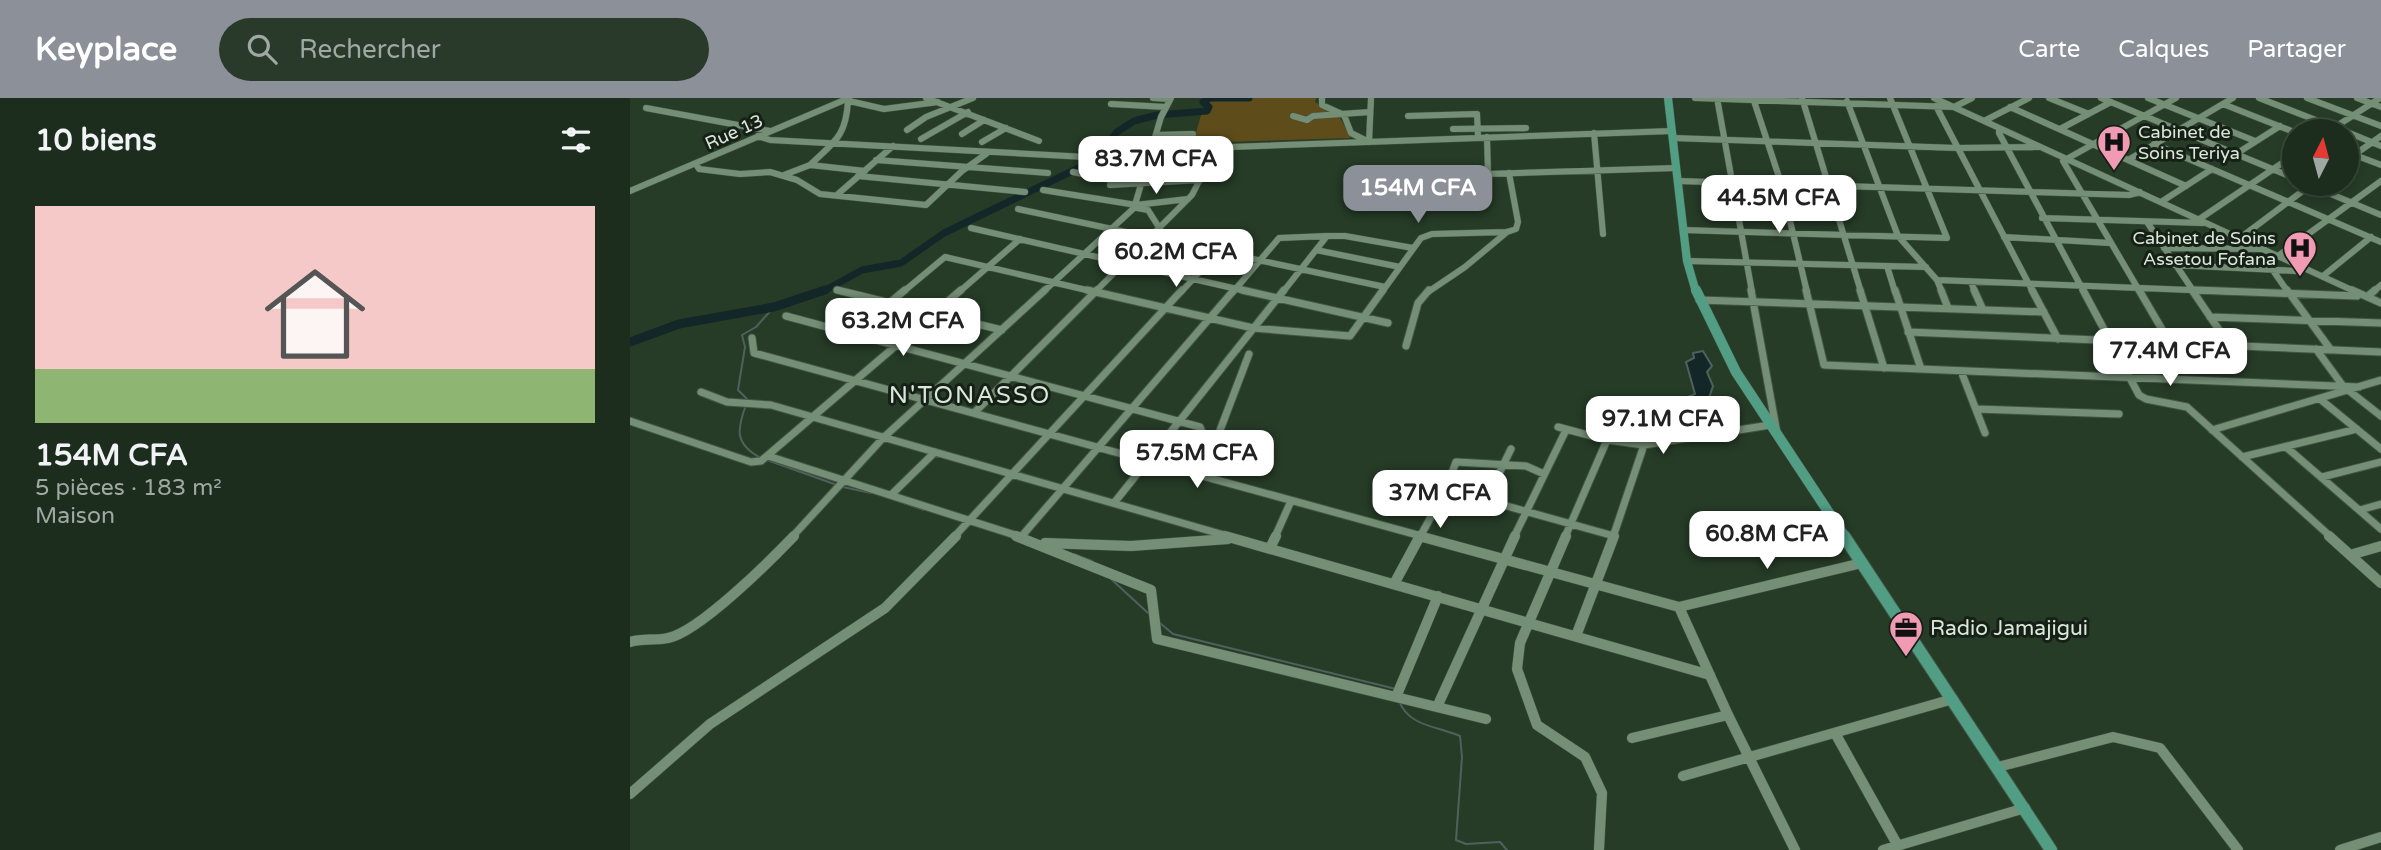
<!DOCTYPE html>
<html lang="fr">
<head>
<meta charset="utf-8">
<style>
	:root { --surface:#1c2d1d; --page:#29392a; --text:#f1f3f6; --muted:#a0a8a4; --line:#3a493b; --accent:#8c9099 }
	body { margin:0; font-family:"Varela Round",sans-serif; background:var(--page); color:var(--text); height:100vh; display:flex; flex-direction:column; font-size:26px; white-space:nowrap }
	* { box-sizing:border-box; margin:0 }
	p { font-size:23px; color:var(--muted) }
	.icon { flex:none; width:38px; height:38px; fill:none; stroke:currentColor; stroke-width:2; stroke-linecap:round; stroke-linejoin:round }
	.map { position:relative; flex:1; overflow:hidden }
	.panel { display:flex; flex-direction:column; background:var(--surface); width:630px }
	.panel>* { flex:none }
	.needle { width:46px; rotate:6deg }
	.tools { position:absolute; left:1652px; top:21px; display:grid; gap:14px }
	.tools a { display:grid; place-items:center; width:77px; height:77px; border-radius:50%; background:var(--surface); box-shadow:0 4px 10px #0003,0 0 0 2px var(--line); font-size:35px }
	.price { position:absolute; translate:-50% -60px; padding:0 16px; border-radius:14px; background:#fff; color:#222; font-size:23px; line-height:46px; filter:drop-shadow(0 2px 4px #0008) }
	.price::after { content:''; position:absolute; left:50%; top:42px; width:21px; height:16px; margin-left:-10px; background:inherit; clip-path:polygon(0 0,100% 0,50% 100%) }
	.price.current { background:var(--accent); color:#fff }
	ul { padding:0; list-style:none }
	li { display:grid; align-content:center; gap:14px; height:371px; padding:0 35px }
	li+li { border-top:2px solid var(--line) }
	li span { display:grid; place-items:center; height:217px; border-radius:0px; color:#555 }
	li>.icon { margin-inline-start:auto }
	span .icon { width:126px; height:126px; fill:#fffc; stroke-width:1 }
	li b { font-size:30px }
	h2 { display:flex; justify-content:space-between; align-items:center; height:84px; padding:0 35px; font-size:30px }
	header { display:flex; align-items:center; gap:42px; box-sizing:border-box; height:98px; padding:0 35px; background:var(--accent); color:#fff }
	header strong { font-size:33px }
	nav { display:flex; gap:38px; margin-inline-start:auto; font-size:24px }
	.search { width:490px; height:63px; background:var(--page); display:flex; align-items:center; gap:18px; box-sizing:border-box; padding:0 24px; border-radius:38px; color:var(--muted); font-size:26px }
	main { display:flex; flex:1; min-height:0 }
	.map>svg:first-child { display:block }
	.green { fill:#5e4c1b }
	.water { fill:#142728; stroke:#4f615d; stroke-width:2 }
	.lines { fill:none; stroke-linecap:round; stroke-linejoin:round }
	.stream { stroke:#4f615d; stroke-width:2 }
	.river-far1 { stroke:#142728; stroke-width:7 }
	.river { stroke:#142728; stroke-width:9 }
	.minor-far2-casing { stroke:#435644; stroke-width:7 }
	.minor-far1-casing { stroke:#435644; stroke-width:9 }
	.minor-casing { stroke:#435644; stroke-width:11 }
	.major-far2-casing { stroke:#435644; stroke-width:9 }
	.major-far1-casing { stroke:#435644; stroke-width:11 }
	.major-casing { stroke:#435644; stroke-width:14 }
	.minor-far2 { stroke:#758e76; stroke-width:6 }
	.minor-far1 { stroke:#758e76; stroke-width:7 }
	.minor { stroke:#758e76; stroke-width:10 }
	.major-far2 { stroke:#529e85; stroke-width:8 }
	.major-far1 { stroke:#529e85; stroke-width:10 }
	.major { stroke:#529e85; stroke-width:12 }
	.labels { text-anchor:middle; stroke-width:6; stroke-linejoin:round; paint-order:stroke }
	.far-street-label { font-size:18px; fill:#dae8da; stroke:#162017 }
	.far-poi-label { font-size:18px; fill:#dae8da; stroke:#162017; text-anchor:start }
	.poi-label { font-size:21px; fill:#dae8da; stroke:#162017; text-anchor:start }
	.quarter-label { font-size:24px; letter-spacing:2px; fill:#dae8da; stroke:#162017 }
</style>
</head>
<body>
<header>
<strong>Keyplace</strong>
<div class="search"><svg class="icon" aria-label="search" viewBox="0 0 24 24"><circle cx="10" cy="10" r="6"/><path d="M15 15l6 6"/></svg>Rechercher</div>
<nav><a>Carte</a><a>Calques</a><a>Partager</a></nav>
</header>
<main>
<section class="panel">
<h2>10 biens<svg class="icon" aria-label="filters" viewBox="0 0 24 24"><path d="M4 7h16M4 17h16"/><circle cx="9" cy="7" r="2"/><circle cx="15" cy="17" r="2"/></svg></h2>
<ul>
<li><span style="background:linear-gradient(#f6c9c9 75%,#8fb573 0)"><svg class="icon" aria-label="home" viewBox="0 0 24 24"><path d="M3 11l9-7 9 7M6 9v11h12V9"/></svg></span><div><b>154M CFA</b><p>5 pièces · 183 m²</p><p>Maison</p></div></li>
</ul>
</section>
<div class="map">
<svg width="1751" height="752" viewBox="0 0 1751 752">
	<rect width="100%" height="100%" fill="#263c27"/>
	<!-- green -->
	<path class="green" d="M600 0H686L685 4 710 20 721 40 563 45 571 17 582 10 577 4Z"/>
	<!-- water -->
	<path class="water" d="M1073 253 1082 268 1077 274 1083 288 1077 306 1058 303V299L1065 296 1056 264 1064 260 1063 255Z"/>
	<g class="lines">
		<!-- stream -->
		<path class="stream" d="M118 302 108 292 115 249 112 237 126 229 144 209
			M116 307C107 331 104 346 131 360
			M137 362 207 387
			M213 389 241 395
			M256 399 294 412
			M444 456 462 463
			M481 481 518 515
			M530 525 543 536 766 591
			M769 603C779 629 808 628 830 638L832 659 826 742 836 746 870 744 877 752"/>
		<!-- river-far1 -->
		<path class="river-far1" d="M592 0H619
			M192 194 232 172 271 165 314 135 461 64 487 34 504 23 527 17 577 13 579 9 573 4 580 0H591"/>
		<!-- river -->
		<path class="river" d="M0 244 49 226 144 209 195 192"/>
		<!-- minor-far2 casing -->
		<g class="minor-far2-casing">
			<path id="minor-far2" d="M296 0 409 43
				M523 0 540 1
				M692 0V7L714 17 721 35 739 44 741 0
				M1065 0 1324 9 1342 0
				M1087 0 1122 194
				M1123 0 1151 85 1177 194
				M1172 0 1231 194
				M1304 0 1726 194
				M1419 0 1459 16
				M1471 0 1664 80
				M1518 0 1625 43
				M1629 0 1714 33
				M1677 0 1751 28
				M1727 0 1751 9
				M215 2 254 11 308 4
				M218 3C216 39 204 44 180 67L235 73
				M1217 3 1268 138 1307 182
				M481 6 536 9
				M1593 6 1664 34
				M1306 8 1403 194
				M1380 9 1556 88
				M16 10 140 33
				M663 18 677 22 683 18 740 14
				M778 18 847 16 848 39
				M1354 23 1399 0
				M1369 30V35L1454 194
				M823 31 896 30
				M1430 31 1481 4
				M1702 31 1750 0
				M277 32 296 19 343 0
				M1717 34 1751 48
				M964 35 973 136
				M332 36 354 22
				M526 37 563 36
				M128 38 140 42 456 59
				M857 39 858 76 1046 70
				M1043 40 1327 50 1410 49
				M291 41 338 14
				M352 44 376 30
				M1524 46 1751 144
				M1717 54 1751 67
				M1606 56 1650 28
				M246 62 418 75
				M1498 62 1603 0
				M1717 62 1751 38
				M66 66 69 71 110 76 140 74 167 82 190 96 296 107 332 73 356 56
				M516 68 581 64
				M443 74 481 82
				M154 77 180 67
				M228 78 395 94
				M570 82 480 87 491 53 1042 33
				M1048 83 1499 97 1510 94
				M1677 86 1751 117
				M413 92 506 107 558 101
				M0 93 219 0
				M208 96 263 48
				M1531 104 1582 71
				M507 110 518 112 530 131
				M388 111 755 189
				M1412 120 1573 125
				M1568 122 1664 57
				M1517 124 1564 194
				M341 130 620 194
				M1053 132 1317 140 1260 0
				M1374 139 1480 145
				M1610 140 1682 86
				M1534 150 1634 151
				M686 152 770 169
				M1648 158 1751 83
				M1057 163 1296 169
				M1545 167 1666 173 1673 169
				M1257 168 1265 194
				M1642 171 1658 194
				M1693 178 1741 139
				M1341 184 1345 194
				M207 192 213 194
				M273 194 315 159 465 194
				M329 194 390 141
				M413 194 504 110 531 19 541 0
				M465 194 562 97 586 50
				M551 194 590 152
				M603 194 649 140 697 138
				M653 194 697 138H715L783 150
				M752 194 791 140 802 136 877 134 886 131 888 124 879 75
				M798 194 835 169 877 134
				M1312 194 1307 182 1611 194
				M1510 194 1433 63 1546 0
				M1743 194 1751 187"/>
		</g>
		<!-- minor-far1 casing -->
		<g class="minor-far1-casing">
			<path id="minor-far1" d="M207 192 372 232
				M457 192 623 230 720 238 753 192
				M612 192 758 225
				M1121 192 1147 335
				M1176 192 1194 267 1729 289
				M1230 192 1254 270
				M1265 192 1291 271
				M1311 192 1318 210
				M1344 192 1353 212
				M1402 192 1428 241
				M1453 192 1509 297 1516 301 1557 309 1701 439
				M1509 192 1540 245
				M1562 192 1600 248
				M1565 192 1727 198
				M1657 192 1701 252
				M1722 192 1751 205
				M1738 198 1745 192
				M1069 202 1414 214
				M156 218 570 329 581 356
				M1580 219 1751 225
				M1278 234 1751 254
				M222 236 275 192
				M122 240 124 255 795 439
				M776 248 788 205 799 192
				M1686 251 1713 288 1751 318
				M1331 273 1355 335
				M71 294 97 304 141 307 601 439
				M1690 301 1751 351
				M1346 311 1489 316
				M344 315 467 192
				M0 323 121 364 131 363 331 192
				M928 329 977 342 1014 347 1140 327
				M1582 332 1751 282
				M1656 349 1751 431
				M138 358 391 439
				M1612 359 1727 331
				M570 377 581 356 619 256
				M1692 379 1751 364
				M816 391 984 438
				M261 397 305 354
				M856 402 881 351
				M484 405 654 192
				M1730 412 1751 406
				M162 439 253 340 415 192
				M324 439 552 192
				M391 439 604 192
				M645 439 661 403
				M790 439 816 391 826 364 896 368 914 376
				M884 439 936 332
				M935 439 977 342
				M983 439 1014 347"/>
		</g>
		<!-- minor casing -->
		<g class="minor-casing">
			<path id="minor" d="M386 438 521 492 527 541 856 621
				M595 438 1080 577
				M789 438 1049 509 1232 465
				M936 438 890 545 887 571 907 627 955 659 972 695 969 751
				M1699 438 1751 485
				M415 445 501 448 598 441
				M640 450 646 438
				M1720 457 1751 448
				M764 486 790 438
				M1049 509 1098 617 1165 752
				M946 538 984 438
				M0 544C13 540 25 543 38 540 69 534 141 462 164 438
				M766 599 808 498
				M807 609 885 438
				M1205 635 1268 748
				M1002 640 1098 617
				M1368 669 1483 639 1530 650 1608 752
				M1053 678 1323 601
				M0 696 80 626 255 510 326 438
				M1253 752 1395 710
				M1710 752 1751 739"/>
		</g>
		<!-- major-far2 casing -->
		<g class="major-far2-casing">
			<path id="major-far2" d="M1038 0 1057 163 1066 194"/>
		</g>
		<!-- major-far1 casing -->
		<g class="major-far1-casing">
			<path id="major-far1" d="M1066 192 1106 274 1215 439"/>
		</g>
		<!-- major casing -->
		<g class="major-casing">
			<path id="major" d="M1214 438 1421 752"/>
		</g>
		<!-- minor-far2 -->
		<use href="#minor-far2" class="minor-far2"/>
		<!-- minor-far1 -->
		<use href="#minor-far1" class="minor-far1"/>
		<!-- minor -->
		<use href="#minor" class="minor"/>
		<!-- major-far2 -->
		<use href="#major-far2" class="major-far2"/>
		<!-- major-far1 -->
		<use href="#major-far1" class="major-far1"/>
		<!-- major -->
		<use href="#major" class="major"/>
	</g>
	<!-- icons -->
	<defs>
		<g id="hospital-pin" transform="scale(1.75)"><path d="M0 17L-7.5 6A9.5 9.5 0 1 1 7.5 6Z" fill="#f19ab4" stroke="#162017"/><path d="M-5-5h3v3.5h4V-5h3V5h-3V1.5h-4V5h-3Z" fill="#111"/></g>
		<g id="office-pin" transform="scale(1.75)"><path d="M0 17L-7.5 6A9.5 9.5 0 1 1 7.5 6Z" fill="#f19ab4" stroke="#162017"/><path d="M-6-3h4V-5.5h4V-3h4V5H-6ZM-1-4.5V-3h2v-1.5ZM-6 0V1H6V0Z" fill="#111"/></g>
	</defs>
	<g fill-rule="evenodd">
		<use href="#hospital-pin" x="1484" y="44"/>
		<use href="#hospital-pin" x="1670" y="150"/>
		<use href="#office-pin" x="1276" y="530"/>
	</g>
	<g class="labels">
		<!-- far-street labels -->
		<g class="far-street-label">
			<text transform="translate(104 34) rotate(-24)" y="6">Rue 13</text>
		</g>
		<!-- far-poi labels -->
		<g class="far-poi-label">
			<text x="1508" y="40">Cabinet de<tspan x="1508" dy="21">Soins Teriya</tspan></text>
			<text x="1646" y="146" text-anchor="end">Cabinet de Soins<tspan x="1646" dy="21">Assetou Fofana</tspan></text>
		</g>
		<!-- poi labels -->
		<g class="poi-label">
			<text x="1300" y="537">Radio Jamajigui</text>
		</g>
		<!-- quarter labels -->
		<g class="quarter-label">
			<text x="340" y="305">N'TONASSO</text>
		</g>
	</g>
</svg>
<div class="tools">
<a><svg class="needle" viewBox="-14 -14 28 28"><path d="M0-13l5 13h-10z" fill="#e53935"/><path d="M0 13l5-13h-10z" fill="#a0a8a4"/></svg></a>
</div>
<b class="price" style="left:526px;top:98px">83.7M CFA</b>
<b class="price current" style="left:788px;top:127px">154M CFA</b>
<b class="price" style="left:1149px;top:137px">44.5M CFA</b>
<b class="price" style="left:546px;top:191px">60.2M CFA</b>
<b class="price" style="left:273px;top:260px">63.2M CFA</b>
<b class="price" style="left:1540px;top:290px">77.4M CFA</b>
<b class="price" style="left:1033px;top:358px">97.1M CFA</b>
<b class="price" style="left:567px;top:392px">57.5M CFA</b>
<b class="price" style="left:810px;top:432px">37M CFA</b>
<b class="price" style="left:1137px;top:473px">60.8M CFA</b>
</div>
</main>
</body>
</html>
